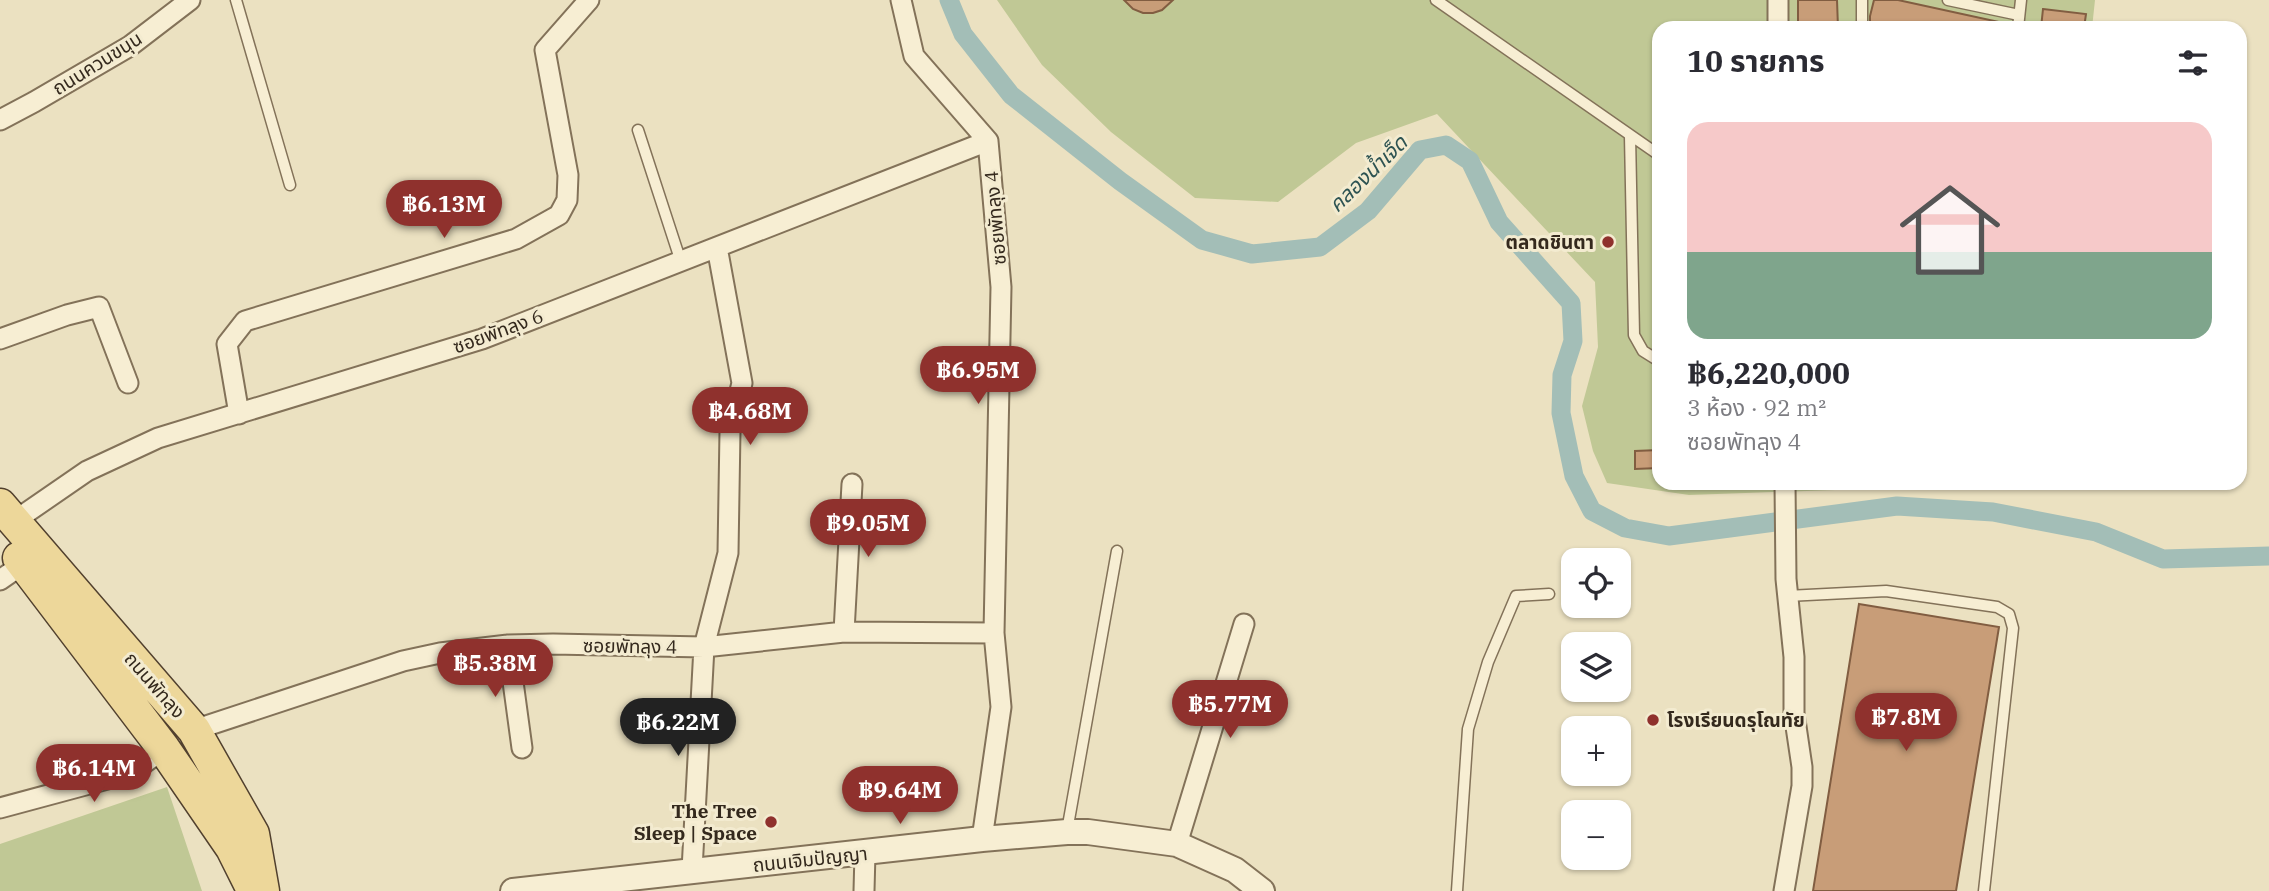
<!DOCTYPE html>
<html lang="th">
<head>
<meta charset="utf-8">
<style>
	:root { --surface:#fff; --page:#f7f7f7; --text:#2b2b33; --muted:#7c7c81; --line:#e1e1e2; --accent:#8f312d }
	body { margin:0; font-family:"IBM Plex Serif","Noto Sans Thai",serif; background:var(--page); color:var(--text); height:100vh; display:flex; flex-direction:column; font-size:26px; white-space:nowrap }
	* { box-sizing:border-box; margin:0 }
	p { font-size:23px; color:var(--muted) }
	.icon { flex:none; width:38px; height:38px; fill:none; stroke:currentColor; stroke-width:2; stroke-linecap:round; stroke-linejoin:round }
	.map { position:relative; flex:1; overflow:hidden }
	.side { position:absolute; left:1652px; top:21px; width:595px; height:469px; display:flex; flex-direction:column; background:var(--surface); border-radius:21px; box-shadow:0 2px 5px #0004 }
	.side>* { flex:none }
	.fabs { position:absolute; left:1561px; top:548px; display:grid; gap:14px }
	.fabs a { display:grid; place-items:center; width:70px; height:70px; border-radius:14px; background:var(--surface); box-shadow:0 2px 5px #0004; font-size:35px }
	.price { position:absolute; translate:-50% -60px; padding:0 16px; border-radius:24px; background:var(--accent); color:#fff; font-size:23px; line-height:46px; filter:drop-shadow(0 2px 4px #0008) }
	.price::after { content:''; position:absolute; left:50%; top:42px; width:21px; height:16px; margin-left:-10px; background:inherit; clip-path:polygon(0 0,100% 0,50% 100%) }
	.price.current { background:#222; color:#fff }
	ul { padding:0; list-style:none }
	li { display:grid; align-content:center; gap:14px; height:371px; padding:0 35px }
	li+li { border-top:2px solid var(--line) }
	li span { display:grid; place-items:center; height:217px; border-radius:21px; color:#555 }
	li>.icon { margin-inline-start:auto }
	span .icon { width:126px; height:126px; fill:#fffc; stroke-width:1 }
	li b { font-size:30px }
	h2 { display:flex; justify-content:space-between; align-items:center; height:84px; padding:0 35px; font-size:30px }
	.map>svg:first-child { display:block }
	.green { fill:#c0c895 }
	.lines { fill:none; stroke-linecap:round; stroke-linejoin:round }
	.canal { stroke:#a3beb7; stroke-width:19 }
	.building { fill:#c89d78; stroke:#815d41; stroke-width:2 }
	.service-casing { stroke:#837259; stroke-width:13 }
	.minor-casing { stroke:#837259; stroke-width:23 }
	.tertiary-casing { stroke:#837259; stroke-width:28 }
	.primary-casing { stroke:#51402e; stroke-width:35 }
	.service { stroke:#f7eed3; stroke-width:10 }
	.minor { stroke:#f7eed3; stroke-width:19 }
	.tertiary { stroke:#f7eed3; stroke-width:24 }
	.primary { stroke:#edd79a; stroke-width:32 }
	.poi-dot { fill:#8f312d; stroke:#f3ebd0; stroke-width:2.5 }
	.labels { text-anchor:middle; stroke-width:6; stroke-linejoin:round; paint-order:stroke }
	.street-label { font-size:19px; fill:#34291d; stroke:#f3ebd0 }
	.poi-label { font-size:19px; font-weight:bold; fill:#34291d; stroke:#f3ebd0; text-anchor:end }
	.water-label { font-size:21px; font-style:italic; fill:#2d5352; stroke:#f3ebd0 }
</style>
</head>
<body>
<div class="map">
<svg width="2269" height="891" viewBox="0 0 2269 891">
	<rect width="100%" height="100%" fill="#ebe1c1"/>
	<!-- green -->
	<path class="green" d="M997 0H2095L2092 28H1659V483H2037L1689 495 1607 483 1593 451 1582 406 1598 347 1595 282 1437 114 1356 143 1278 202 1195 198 1111 132 1042 65Z
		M167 787 202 891H0V844Z"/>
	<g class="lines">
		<!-- canal -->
		<path class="canal" d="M949 0 963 34 1011 95 1120 181 1202 240 1252 254 1320 247 1368 211 1420 150 1446 145 1470 161 1499 222 1571 303 1573 341 1562 375 1561 413 1574 476 1592 511 1625 528 1669 536 1897 506 1993 512 2096 532 2163 559 2269 556"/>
	</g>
	<!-- building -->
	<path class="building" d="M1124 0H1173L1162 10 1153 13H1143L1133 9Z
		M1798 0H1837L1838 28H1798Z
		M1874 0H1898L1999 22 1998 28H1870V16Z
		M2043 9 2086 14 2084 28H2041Z
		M1659 450V468L1635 469V451Z
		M1859 604 1999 627 1956 891H1813Z"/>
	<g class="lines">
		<!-- service casing -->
		<g class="service-casing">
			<path id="service" d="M236 0 290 185
				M1436 0 1659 155
				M1862 0V28
				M1948 0 2019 15
				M2018 28 2021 0
				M638 130 681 262
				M1630 136 1634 335 1643 351 1659 361
				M1787 596 1886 591 1997 607 2009 614 2013 628 1984 891
				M1067 831 1117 551
				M1457 891 1468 729 1488 662 1516 596 1549 594"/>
		</g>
		<!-- minor casing -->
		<g class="minor-casing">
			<path id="minor" d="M901 0 914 56 988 141 1001 287 994 633 1001 707 982 839
				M1778 0V28
				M0 120 34 102 130 46 190 0
				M0 339 67 315 99 307 128 383
				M239 414 227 344 245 321 516 239 559 215 567 200 568 175 545 50 589 0
				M13 522 87 471 158 438 482 339 988 141
				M0 580 23 564
				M844 632 852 484
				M508 645 522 748
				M194 730 403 661 440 653 508 645 553 644 704 647 844 632 994 633
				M0 808 130 773 164 749
				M1177 844 1244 624
				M692 870 704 647 728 553 730 431 742 383 717 247
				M864 891 865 853
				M1784 891 1802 786V767L1794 713V657L1786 579 1785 483"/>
		</g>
		<!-- tertiary casing -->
		<g class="tertiary-casing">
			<path id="tertiary" d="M513 891 982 839 1067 832H1088L1177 844 1235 870 1262 891"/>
		</g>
		<!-- primary casing -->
		<g class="primary-casing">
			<path id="primary" d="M0 505 194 730 253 834 263 891
				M19 558 164 749 232 848 253 890"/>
		</g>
		<!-- service -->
		<use href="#service" class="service"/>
		<!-- minor -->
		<use href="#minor" class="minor"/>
		<!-- tertiary -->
		<use href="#tertiary" class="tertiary"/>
		<!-- primary -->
		<use href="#primary" class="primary"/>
	</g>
	<!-- markers -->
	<g class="poi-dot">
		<circle cx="1608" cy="242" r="7"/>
		<circle cx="1653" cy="720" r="7"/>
		<circle cx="771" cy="822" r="7"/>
	</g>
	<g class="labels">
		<!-- street labels -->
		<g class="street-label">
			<text transform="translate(97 63) rotate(-32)" y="7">ถนนควนขนุน</text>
			<text transform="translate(995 218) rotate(-95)" y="7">ซอยพัทลุง 4</text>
			<text transform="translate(498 331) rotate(-20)" y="7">ซอยพัทลุง 6</text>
			<text transform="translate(630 646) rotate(1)" y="7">ซอยพัทลุง 4</text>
			<text transform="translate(155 685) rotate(49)" y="7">ถนนพัทลุง</text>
			<text transform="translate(810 859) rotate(-6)" y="7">ถนนเจิมปัญญา</text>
		</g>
		<!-- poi labels -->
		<g class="poi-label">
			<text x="1594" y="249">ตลาดชินตา</text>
			<text x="1667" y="727" text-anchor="start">โรงเรียนดรุโณทัย</text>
			<text x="757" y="818">The Tree<tspan x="757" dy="22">Sleep | Space</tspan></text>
		</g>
		<!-- water labels -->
		<g class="water-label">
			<text transform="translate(1368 174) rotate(-44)" y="7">คลองน้ำเจ็ด</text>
		</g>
	</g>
</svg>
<div class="fabs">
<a><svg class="icon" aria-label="locate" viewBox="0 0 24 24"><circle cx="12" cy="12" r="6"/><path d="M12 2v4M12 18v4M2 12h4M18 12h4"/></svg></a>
<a><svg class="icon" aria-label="layers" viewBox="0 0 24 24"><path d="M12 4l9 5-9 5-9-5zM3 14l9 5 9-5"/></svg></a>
<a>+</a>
<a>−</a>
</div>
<b class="price" style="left:444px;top:240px">฿6.13M</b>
<b class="price" style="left:978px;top:406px">฿6.95M</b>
<b class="price" style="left:750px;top:447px">฿4.68M</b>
<b class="price" style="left:868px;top:559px">฿9.05M</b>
<b class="price" style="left:495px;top:699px">฿5.38M</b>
<b class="price" style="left:1230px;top:740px">฿5.77M</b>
<b class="price" style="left:1906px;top:753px">฿7.8M</b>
<b class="price current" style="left:678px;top:758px">฿6.22M</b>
<b class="price" style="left:94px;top:804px">฿6.14M</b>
<b class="price" style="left:900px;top:826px">฿9.64M</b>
<section class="side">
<h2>10 รายการ<svg class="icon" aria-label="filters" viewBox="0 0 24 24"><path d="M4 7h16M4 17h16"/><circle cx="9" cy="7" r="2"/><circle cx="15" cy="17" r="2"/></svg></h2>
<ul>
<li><span style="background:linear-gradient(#f6c9c9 60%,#7fa58c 0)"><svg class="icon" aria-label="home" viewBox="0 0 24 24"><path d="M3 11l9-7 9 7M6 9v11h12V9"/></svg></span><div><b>฿6,220,000</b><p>3 ห้อง · 92 m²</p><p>ซอยพัทลุง 4</p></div></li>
</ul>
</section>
</div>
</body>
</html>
